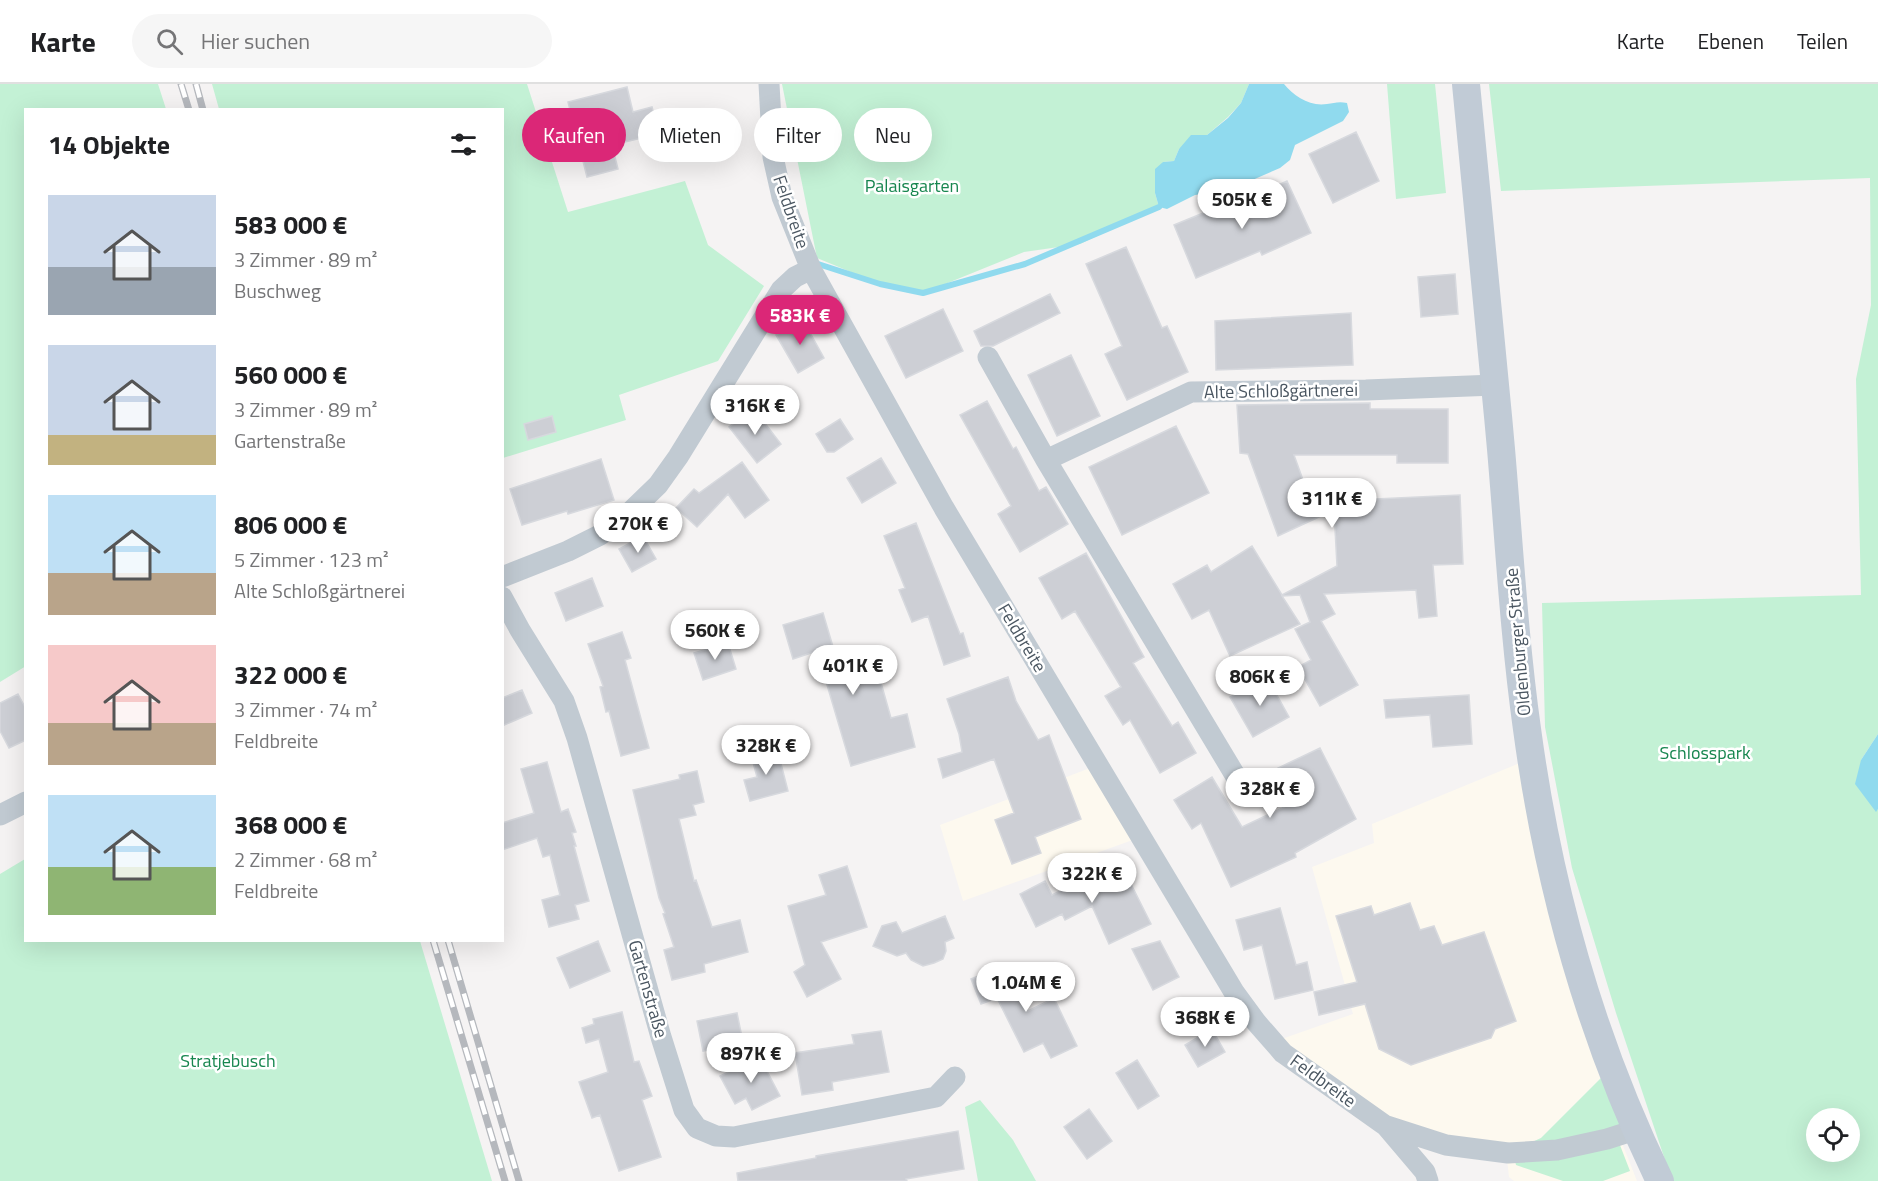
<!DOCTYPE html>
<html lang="de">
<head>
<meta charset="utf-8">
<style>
	:root { --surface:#fff; --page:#f6f6f6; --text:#202124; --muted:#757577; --line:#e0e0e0; --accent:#db2777 }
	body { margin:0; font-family:"Titillium Web",sans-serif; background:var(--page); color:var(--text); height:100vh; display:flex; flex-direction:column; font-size:22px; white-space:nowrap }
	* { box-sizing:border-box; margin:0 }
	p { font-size:20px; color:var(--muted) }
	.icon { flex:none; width:33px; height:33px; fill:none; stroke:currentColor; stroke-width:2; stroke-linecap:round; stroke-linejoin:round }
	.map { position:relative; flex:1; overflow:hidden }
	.drawer { position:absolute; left:24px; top:24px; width:480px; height:834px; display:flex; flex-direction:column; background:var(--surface); border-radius:0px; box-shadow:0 6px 24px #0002 }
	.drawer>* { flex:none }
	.hud { position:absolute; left:522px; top:24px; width:570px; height:54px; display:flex; gap:12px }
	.tools { position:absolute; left:1806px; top:1024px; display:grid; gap:12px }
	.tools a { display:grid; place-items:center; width:54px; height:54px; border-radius:50%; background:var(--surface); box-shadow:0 6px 24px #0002; font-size:30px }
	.price { position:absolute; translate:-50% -51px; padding:0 14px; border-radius:21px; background:#fff; color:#222; font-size:20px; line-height:39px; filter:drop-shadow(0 2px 3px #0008) }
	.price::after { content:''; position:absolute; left:50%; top:36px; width:18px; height:14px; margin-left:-9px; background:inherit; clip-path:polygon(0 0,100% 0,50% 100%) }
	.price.current { background:var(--accent); color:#fff }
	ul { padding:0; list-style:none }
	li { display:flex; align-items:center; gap:18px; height:150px; padding:0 24px }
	li span { display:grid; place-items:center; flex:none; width:168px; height:120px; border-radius:0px; color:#555 }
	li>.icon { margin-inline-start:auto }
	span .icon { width:72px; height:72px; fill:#fffc; stroke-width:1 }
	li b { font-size:26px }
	h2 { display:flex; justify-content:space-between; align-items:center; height:72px; padding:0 24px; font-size:26px }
	.pill { padding:0 21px; border-radius:27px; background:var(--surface); box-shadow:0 6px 24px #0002; font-size:21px; line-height:54px }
	.pill.current { background:var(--accent); color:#fff }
	header { display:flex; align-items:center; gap:36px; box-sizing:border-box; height:84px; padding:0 30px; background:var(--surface); border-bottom:2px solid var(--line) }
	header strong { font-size:28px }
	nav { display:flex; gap:33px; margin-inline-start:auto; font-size:21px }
	.search { width:420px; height:54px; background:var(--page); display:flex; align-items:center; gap:15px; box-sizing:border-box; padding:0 21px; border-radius:33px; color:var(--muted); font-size:22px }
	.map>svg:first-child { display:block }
	.commercial { fill:#fdf9ef }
	.green { fill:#c3f1d5; fill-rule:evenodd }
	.water { fill:#90daee }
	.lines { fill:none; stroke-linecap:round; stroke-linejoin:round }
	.stream { stroke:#90daee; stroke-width:6 }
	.building { fill:#cdcfd5; stroke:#d7d9de; stroke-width:1.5 }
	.street { stroke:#c1cad2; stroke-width:21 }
	.secondary { stroke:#c1cbd6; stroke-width:28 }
	.rail-casing { stroke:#b5b8bd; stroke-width:7 }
	.rail { stroke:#fff; stroke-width:4.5; stroke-dasharray:14; stroke-linecap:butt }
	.labels { text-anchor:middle; stroke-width:5; stroke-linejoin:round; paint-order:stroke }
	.park-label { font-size:18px; fill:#17864f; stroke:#fff }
	.street-label { font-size:18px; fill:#4a5661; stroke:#fff }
</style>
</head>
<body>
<header>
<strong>Karte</strong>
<div class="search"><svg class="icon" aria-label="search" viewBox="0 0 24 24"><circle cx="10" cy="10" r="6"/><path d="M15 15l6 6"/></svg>Hier suchen</div>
<nav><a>Karte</a><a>Ebenen</a><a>Teilen</a></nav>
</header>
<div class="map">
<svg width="1878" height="1097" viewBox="0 0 1878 1097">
	<rect width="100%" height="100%" fill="#f5f3f3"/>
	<!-- commercial -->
	<path class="commercial" d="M1532 674 1611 984 1541 1054 1508 1069 1386 1042 1273 958 1353 930 1312 783 1374 759 1372 740Z
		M1098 681 1141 753 963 817 940 741Z
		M1620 1054 1637 1097H1514L1509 1093 1507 1075Z"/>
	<!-- green -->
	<path class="green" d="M0 0H158L166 25 26 26V582L0 598Z
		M212 0H527L568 128 685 97 708 161 764 202 718 277 619 311 626 336 503 374 502 26 219 25Z
		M782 0H1249L1241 19 1228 33 1207 51 1179 65 1174 77 1163 78 1155 109 1159 123 1080 160 1024 168 923 209 880 200 817 174Z
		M1387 0H1435L1446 109 1396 115Z
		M1489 0H1878V650L1861 676 1876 727 1878 725V1097H1672L1616 929 1572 784 1545 643 1542 519 1861 511 1856 295 1871 221 1870 94 1501 107ZM1816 1035H1850V1068H1816Z
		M25 775 26 856 420 857 492 1097H0V790Z
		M1611 984 1635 1046 1508 1069 1541 1054Z
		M980 1016 1013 1056 1036 1097H978L965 1023Z
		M1618 1056 1630 1087 1603 1097H1563L1516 1081 1514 1073Z"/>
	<!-- water -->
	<path class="water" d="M1249 0H1284C1294 12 1310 23 1327 20 1334 19 1339 17 1347 19L1349 28 1343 37 1295 61 1290 76 1280 84 1227 107 1195 111 1167 125 1159 123 1155 109V85L1163 78 1174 77 1179 65 1191 51H1207L1228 34 1241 19Z
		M1878 650V725L1876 728 1855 700 1861 676Z"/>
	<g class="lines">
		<!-- stream -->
		<path class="stream" d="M815 179 880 200 923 209 1025 180 1159 123"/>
	</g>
	<!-- building -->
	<path class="building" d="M627 3 633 28 652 23 659 50 612 61 618 85 587 93 568 18Z
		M1356 48 1379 97 1333 119 1309 70Z
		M1287 97 1311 149 1262 171 1260 167 1196 194 1174 141 1213 125 1215 129Z
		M1126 163 1162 244 1167 242 1188 288 1127 316 1105 270 1122 262 1086 180Z
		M1455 190 1458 230 1421 233 1418 193Z
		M1050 210 1060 229 993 262H981L974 247Z
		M943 225 963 267 906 294 885 252Z
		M1351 229 1353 281 1216 286 1215 237Z
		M803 236 824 274 798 289 776 251Z
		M1071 271 1100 332 1057 352 1028 291Z
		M987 317 1013 365 1016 363 1039 407 1046 403 1068 440 1020 468 998 430 1011 422 960 331Z
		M1370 319V325H1448V379H1397V371H1294L1311 418 1460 411 1463 480 1433 481 1437 532 1419 534 1416 506 1324 510 1335 530 1321 537 1358 601 1320 622 1298 583 1311 576 1295 545 1310 538 1300 511 1282 512 1300 540 1230 572 1209 526 1192 535 1173 500 1207 481 1211 488 1252 462 1282 511 1337 482 1334 426 1278 452 1248 370 1240 369 1237 321Z
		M753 324 781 360 757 379 729 343Z
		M552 332 556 348 528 356 524 340Z
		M840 335 853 355 834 368H827L816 350Z
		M1176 342 1209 409 1122 451 1089 383Z
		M881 374 896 399 862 419 847 394Z
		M601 375 614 416 568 430 567 427 522 441 510 405Z
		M742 378 769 416 745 434 728 410 697 443 676 424 694 405 699 409Z
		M916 439 960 550 963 549 970 572 944 581 928 532 912 538 899 506 905 504 884 452Z
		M643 452 656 475 632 488 619 465Z
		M1086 469 1144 573 1133 579 1172 642 1178 638 1196 669 1160 689 1130 636 1123 641 1105 612 1121 603 1075 527 1062 535 1039 494Z
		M592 494 603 522 566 537 555 509Z
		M823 529 839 583 874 574 891 634 907 630 915 663 851 682 817 567 793 575 783 541Z
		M622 548 631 574 625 576 649 664 621 672 609 627 606 628 600 603 603 602 588 560Z
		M728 559 736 585 703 596 694 569Z
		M1008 593 1016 617 1038 656 1049 651 1081 735 1035 753 1041 769 1012 780 995 736 1014 729 994 675 943 694 938 675 962 668 959 650 947 615Z
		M1267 593 1289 633 1253 653 1230 613Z
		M522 606 532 629 502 642V614Z
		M18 610 26 625V656L9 664 0 647V619Z
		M1469 611 1472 660 1433 663 1430 631 1386 634 1384 616Z
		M777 664 788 707 750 717 744 696 757 693 751 671Z
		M1320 664 1356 735 1295 769 1296 773 1231 803 1201 739 1192 745 1174 716 1212 693 1242 743 1295 718 1278 684Z
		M547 678 561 728 568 725 576 748 572 749 576 762H574L589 817 575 821 579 835 549 843 542 816 560 811 550 771 543 773 537 754 502 766V739L534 729 521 685Z
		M697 687 704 718 693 721 696 731 679 735 694 797 696 796 712 843 740 836 748 868 704 880 705 888 672 896 664 866 674 863 663 830 665 829 659 814 633 706 680 695 679 691Z
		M847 782 867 843 821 858 841 895 807 913 794 888 805 881 788 822 826 811 819 791Z
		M1122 782 1151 840 1109 860 1092 822 1065 836 1062 830 1036 843 1020 810 1045 797 1052 811 1096 789 1099 794Z
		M1410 819 1420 846 1434 842 1442 861 1484 848 1516 937 1495 945 1491 954 1411 981 1379 965 1365 920 1319 931 1314 908 1357 898 1336 832 1371 822 1374 831Z
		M1280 824 1296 881 1307 878 1313 906 1275 915 1262 861 1244 866 1236 836Z
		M945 832 954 854 945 858 946 867 943 875 934 879 923 882 911 876 906 869 897 872 873 862 882 842 896 838 902 849Z
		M598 857 610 887 570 904 557 874Z
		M1160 857 1179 893 1153 906 1132 865Z
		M1009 880 1028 927 1054 914 1077 962 1051 974 1043 959 1024 968 997 914 981 920 971 895Z
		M622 928 634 978 639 977 652 1012 642 1016 661 1073 619 1087 600 1031 592 1034 579 998 608 988 599 955 586 959 582 944 594 940 593 935Z
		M737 929 743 958 703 967 697 937Z
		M1212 945 1225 968 1198 983 1185 961Z
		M881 947 889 988 832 998 833 1006 802 1011 795 969 854 960 852 951Z
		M759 972 780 1012 752 1026 746 1014 735 1020 720 992Z
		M1137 976 1159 1012 1138 1025 1116 989Z
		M1089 1025 1112 1057 1087 1075 1064 1043Z
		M958 1047 964 1085 906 1095 907 1097H738L737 1089 816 1074V1072Z"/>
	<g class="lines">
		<!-- street -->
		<path class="street" d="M769 0 773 73 782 113 811 185 944 424 1234 908 1256 938 1283 969 1386 1042 1425 1088 1428 1097
			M988 273 1046 376 1247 711
			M1046 376 1191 308 1366 306 1495 301
			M502 493 568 467 600 451 628 430 658 401 678 373 781 206 795 193 811 185
			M502 513 520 546 564 617 577 654 661 953 684 1026 697 1044 716 1052 734 1053 936 1013 955 993
			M0 731 26 718
			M1387 1042 1446 1061 1508 1069 1557 1066 1607 1055 1635 1046"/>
		<!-- secondary -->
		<path class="secondary" d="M1466 0C1478 121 1490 243 1501 365 1509 458 1514 552 1527 645 1548 801 1591 955 1660 1097"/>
		<!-- rail casing -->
		<g class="rail-casing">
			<path id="rail" d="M181 0 189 26
				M196 0 203 26
				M433 856 505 1097
				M448 856 519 1097"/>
		</g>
		<!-- rail -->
		<use href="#rail" class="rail"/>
	</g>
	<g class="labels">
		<!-- park labels -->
		<g class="park-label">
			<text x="912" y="108">Palaisgarten</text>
			<text x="1705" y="675">Schlosspark</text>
			<text x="228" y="983">Stratjebusch</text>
		</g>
		<!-- street labels -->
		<g class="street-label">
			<text transform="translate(791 128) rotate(71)" y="6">Feldbreite</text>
			<text transform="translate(1281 307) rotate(-1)" y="6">Alte Schloßgärtnerei</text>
			<text transform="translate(1022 554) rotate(59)" y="6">Feldbreite</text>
			<text transform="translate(1518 558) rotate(-95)" y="6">Oldenburger Straße</text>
			<text transform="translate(648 905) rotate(74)" y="6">Gartenstraße</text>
			<text transform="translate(1323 997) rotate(36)" y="6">Feldbreite</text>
		</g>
	</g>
</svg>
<div class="tools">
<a><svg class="icon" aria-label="locate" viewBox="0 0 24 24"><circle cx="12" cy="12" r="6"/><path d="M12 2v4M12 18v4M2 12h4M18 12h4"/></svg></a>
</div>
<b class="price" style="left:1242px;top:146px">505K €</b>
<b class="price current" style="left:800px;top:262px">583K €</b>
<b class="price" style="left:755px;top:352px">316K €</b>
<b class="price" style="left:1332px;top:445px">311K €</b>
<b class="price" style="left:638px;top:470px">270K €</b>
<b class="price" style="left:715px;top:577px">560K €</b>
<b class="price" style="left:853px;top:612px">401K €</b>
<b class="price" style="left:1260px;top:623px">806K €</b>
<b class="price" style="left:766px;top:692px">328K €</b>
<b class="price" style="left:1270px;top:735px">328K €</b>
<b class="price" style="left:1092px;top:820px">322K €</b>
<b class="price" style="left:1026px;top:929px">1.04M €</b>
<b class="price" style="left:1205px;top:964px">368K €</b>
<b class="price" style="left:751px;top:1000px">897K €</b>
<div class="hud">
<a class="pill current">Kaufen</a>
<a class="pill">Mieten</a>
<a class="pill">Filter</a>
<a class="pill">Neu</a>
</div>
<section class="drawer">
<h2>14 Objekte<svg class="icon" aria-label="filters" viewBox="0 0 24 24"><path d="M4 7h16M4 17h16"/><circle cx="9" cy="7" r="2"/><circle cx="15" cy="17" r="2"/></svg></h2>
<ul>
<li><span style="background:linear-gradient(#c9d6e8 60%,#9aa5b1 0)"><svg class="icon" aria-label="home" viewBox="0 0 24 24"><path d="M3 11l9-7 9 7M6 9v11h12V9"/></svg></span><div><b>583 000 €</b><p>3 Zimmer · 89 m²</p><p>Buschweg</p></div></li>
<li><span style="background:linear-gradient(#c9d6e8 75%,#c2b280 0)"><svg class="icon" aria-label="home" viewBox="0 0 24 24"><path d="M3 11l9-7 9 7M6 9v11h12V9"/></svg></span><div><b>560 000 €</b><p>3 Zimmer · 89 m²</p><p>Gartenstraße</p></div></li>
<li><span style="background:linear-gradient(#bfe0f5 65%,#b9a48a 0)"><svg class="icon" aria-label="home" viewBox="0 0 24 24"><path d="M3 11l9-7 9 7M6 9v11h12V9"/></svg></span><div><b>806 000 €</b><p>5 Zimmer · 123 m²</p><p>Alte Schloßgärtnerei</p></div></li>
<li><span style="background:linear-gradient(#f6c9c9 65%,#b9a48a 0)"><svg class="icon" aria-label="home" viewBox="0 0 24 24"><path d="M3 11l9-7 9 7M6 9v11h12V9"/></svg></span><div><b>322 000 €</b><p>3 Zimmer · 74 m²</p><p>Feldbreite</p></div></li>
<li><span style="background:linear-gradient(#bfe0f5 60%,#8fb573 0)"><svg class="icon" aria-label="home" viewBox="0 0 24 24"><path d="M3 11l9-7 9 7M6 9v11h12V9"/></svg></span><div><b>368 000 €</b><p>2 Zimmer · 68 m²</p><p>Feldbreite</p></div></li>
</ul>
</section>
</div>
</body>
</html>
